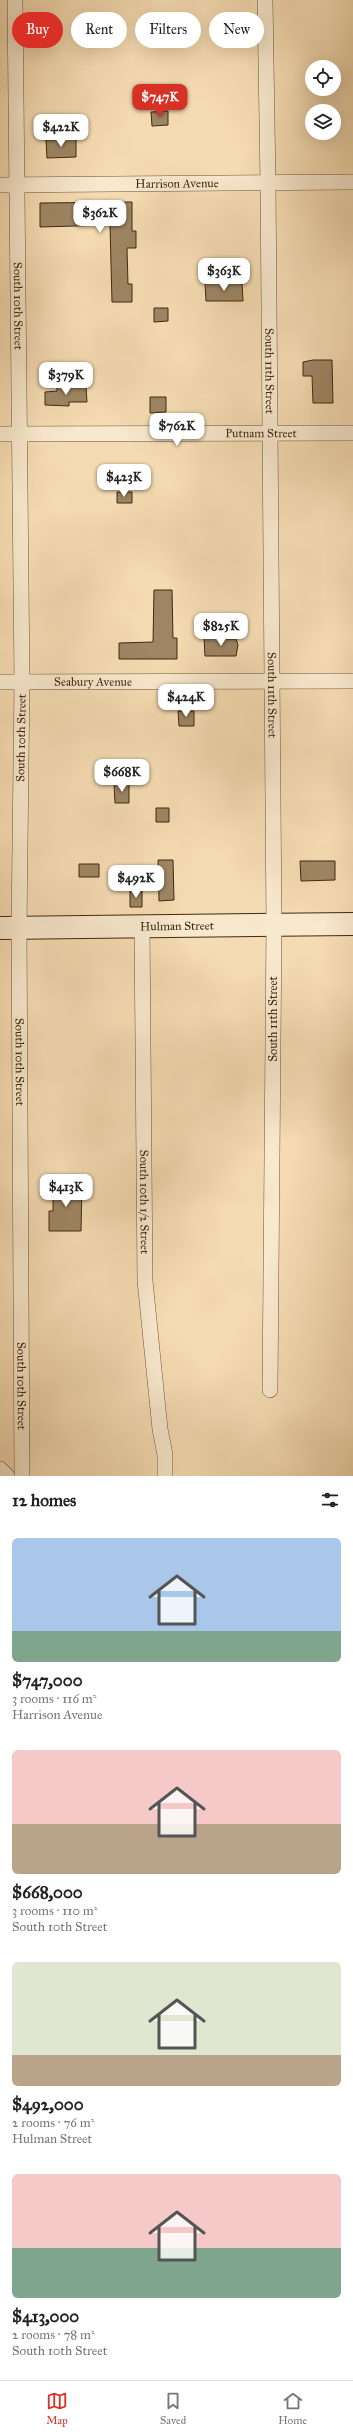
<!DOCTYPE html>
<html lang="en">
<head>
<meta charset="utf-8">
<style>
	:root { --surface:#fff; --page:#f2f2f2; --text:#222; --muted:#767676; --line:#e0e0e0; --accent:#d93025 }
	body { margin:0; font-family:"IM FELL Great Primer",serif; background:var(--page); color:var(--text); height:100vh; display:flex; flex-direction:column; font-size:15px; white-space:nowrap }
	* { box-sizing:border-box; margin:0 }
	p { font-size:13px; color:var(--muted) }
	.icon { flex:none; width:22px; height:22px; fill:none; stroke:currentColor; stroke-width:2; stroke-linecap:round; stroke-linejoin:round }
	.map { position:relative; height:1476px; overflow:hidden }
	.panel { display:flex; flex-direction:column; background:var(--surface); flex:1 }
	.panel>* { flex:none }
	.banner { position:absolute; left:12px; top:12px; width:329px; height:36px; display:flex; gap:8px }
	.controls { position:absolute; left:305px; top:60px; display:grid; gap:8px }
	.controls a { display:grid; place-items:center; width:36px; height:36px; border-radius:50%; background:var(--surface); box-shadow:0 4px 16px #0002; font-size:20px }
	.price { position:absolute; translate:-50% -34px; padding:0 9px; border-radius:8px; background:#fff; color:#222; font-size:13px; line-height:26px; filter:drop-shadow(0 1px 2px #0008) }
	.price::after { content:''; position:absolute; left:50%; top:24px; width:12px; height:9px; margin-left:-6px; background:inherit; clip-path:polygon(0 0,100% 0,50% 100%) }
	.price.active { background:var(--accent); color:#fff }
	ul { padding:0; list-style:none }
	li { display:grid; align-content:center; gap:8px; height:212px; padding:0 12px }
	li span { display:grid; place-items:center; height:124px; border-radius:6px; color:#555 }
	li>.icon { margin-inline-start:auto }
	span .icon { width:72px; height:72px; fill:#fffc; stroke-width:1 }
	li b { font-size:17px }
	h2 { display:flex; justify-content:space-between; align-items:center; height:48px; padding:0 12px; font-size:17px }
	.tag { padding:0 14px; border-radius:18px; background:var(--surface); box-shadow:0 4px 16px #0002; font-size:14px; line-height:36px }
	.tag.active { background:var(--accent); color:#fff }
	.menu { display:flex; justify-content:space-around; align-items:center; height:56px; border-top:1px solid var(--line); background:var(--surface); font-size:11px; color:var(--muted) }
	.menu a { display:grid; justify-items:center; gap:2px }
	.menu .active { color:var(--accent) }
	.map>svg:first-child { display:block }
	.building { fill:#9e8664; stroke:#3f2a0f }
	.lines { fill:none; stroke-linecap:round; stroke-linejoin:round }
	.street-casing { stroke:#6c5638; stroke-width:16 }
	.secondary-casing { stroke:#3f2a0f; stroke-width:24 }
	.street { stroke:#f8e8cd; stroke-width:15 }
	.secondary { stroke:#f8e8cd; stroke-width:22 }
	.labels { text-anchor:middle; stroke-width:3; stroke-linejoin:round; paint-order:stroke }
	.street-label { font-size:12px; fill:#3f2a0f; stroke:#f8e8cd }
</style>
</head>
<body>
<div class="map">
<svg width="353" height="1476" viewBox="0 0 353 1476">
	<rect width="100%" height="100%" fill="#f5dbb2"/>
	<filter id="stains"><feTurbulence type="fractalNoise" baseFrequency=".005" numOctaves="4"/><feColorMatrix values="0 0 0 0 .2 0 0 0 0 .09 0 0 0 0 .02 0 0 0 .5 -.17"/></filter>
	<radialGradient id="worn" r=".72"><stop offset=".6" stop-color="#630" stop-opacity="0"/><stop offset="1" stop-color="#630" stop-opacity=".3"/></radialGradient>
	<!-- building -->
	<path class="building" d="M168 111V125L152 126 151 112Z
		M76 139V157L47 158 46 140Z
		M132 202V231H136V248H127L128 284H132V302H112L110 225 40 227V203Z
		M242 282 243 301H206L205 283Z
		M154 308H168V321L154 322Z
		M313 360H332L333 403H313L312 376H303V362Z
		M57 387H86L87 402H69V406L45 405V392L57 391Z
		M150 397H166V412L150 413Z
		M117 492H132V503H117Z
		M154 590H172L173 638H177V659H119V643L153 642Z
		M226 637V639H236L238 645 236 656H205L204 638Z
		M178 711H194V726H179Z
		M114 784H129V803H115Z
		M156 808H169V822H156Z
		M158 860H173L174 900 159 901Z
		M300 861H335V880L301 881Z
		M79 864H99V877H79Z
		M130 891H142V907H130Z
		M53 1184H82L81 1231H49V1211H53Z"/>
	<g class="lines">
		<!-- street casing -->
		<g class="street-casing">
			<g id="street">
				<path id="s1" d="M15 0 22 682 19 928 22 1476"/>
				<path id="s2" d="M265 0 268 182 274 925 270 1390"/>
				<path id="s3" d="M0 185 353 182"/>
				<path id="s4" d="M0 434 353 433"/>
				<path id="s5" d="M0 682 353 681"/>
				<path id="s6" d="M142 926 145 1281 160 1429 165 1455V1476"/>
				<path d="M0 1469 7 1476"/>
			</g>
		</g>
		<!-- secondary casing -->
		<g class="secondary-casing">
			<g id="secondary">
				<path id="s7" d="M0 928 353 924"/>
			</g>
		</g>
		<!-- street -->
		<use href="#street" class="street"/>
		<!-- secondary -->
		<use href="#secondary" class="secondary"/>
	</g>
	<g class="labels">
		<!-- street labels -->
		<g class="street-label">
			<text dy="4" stroke="none"><textPath href="#s3" startOffset="177">Harrison Avenue</textPath></text>
			<text dy="4" stroke="none"><textPath href="#s1" startOffset="306">South 10th Street</textPath></text>
			<text dy="4" stroke="none"><textPath href="#s2" startOffset="371">South 11th Street</textPath></text>
			<text dy="4" stroke="none"><textPath href="#s4" startOffset="261">Putnam Street</textPath></text>
			<text dy="4" stroke="none"><textPath href="#s5" startOffset="93">Seabury Avenue</textPath></text>
			<text dy="4" stroke="none"><textPath href="#s2" startOffset="695">South 11th Street</textPath></text>
			<text transform="translate(21 738) rotate(-89)" y="4">South 10th Street</text>
			<text dy="4" stroke="none"><textPath href="#s7" startOffset="177">Hulman Street</textPath></text>
			<text transform="translate(273 1019) rotate(-90)" y="4">South 11th Street</text>
			<text dy="4" stroke="none"><textPath href="#s1" startOffset="1062">South 10th Street</textPath></text>
			<text dy="4" stroke="none"><textPath href="#s6" startOffset="276">South 10th 1/2 Street</textPath></text>
			<text dy="4" stroke="none"><textPath href="#s1" startOffset="1386">South 10th Street</textPath></text>
		</g>
	</g>
	<rect width="100%" height="100%" filter="url(#stains)"/>
	<rect width="100%" height="100%" fill="url(#worn)"/>
</svg>
<div class="controls">
<a><svg class="icon" aria-label="locate" viewBox="0 0 24 24"><circle cx="12" cy="12" r="6"/><path d="M12 2v4M12 18v4M2 12h4M18 12h4"/></svg></a>
<a><svg class="icon" aria-label="layers" viewBox="0 0 24 24"><path d="M12 4l9 5-9 5-9-5zM3 14l9 5 9-5"/></svg></a>
</div>
<b class="price active" style="left:160px;top:118px">$747K</b>
<b class="price" style="left:61px;top:148px">$422K</b>
<b class="price" style="left:100px;top:234px">$362K</b>
<b class="price" style="left:224px;top:292px">$363K</b>
<b class="price" style="left:66px;top:396px">$379K</b>
<b class="price" style="left:177px;top:447px">$762K</b>
<b class="price" style="left:124px;top:498px">$423K</b>
<b class="price" style="left:221px;top:647px">$825K</b>
<b class="price" style="left:186px;top:718px">$424K</b>
<b class="price" style="left:122px;top:793px">$668K</b>
<b class="price" style="left:136px;top:899px">$492K</b>
<b class="price" style="left:66px;top:1208px">$413K</b>
<div class="banner">
<a class="tag active">Buy</a>
<a class="tag">Rent</a>
<a class="tag">Filters</a>
<a class="tag">New</a>
</div>
</div>
<section class="panel">
<h2>12 homes<svg class="icon" aria-label="filters" viewBox="0 0 24 24"><path d="M4 7h16M4 17h16"/><circle cx="9" cy="7" r="2"/><circle cx="15" cy="17" r="2"/></svg></h2>
<ul>
<li><span style="background:linear-gradient(#a9c7e8 75%,#7fa58c 0)"><svg class="icon" aria-label="home" viewBox="0 0 24 24"><path d="M3 11l9-7 9 7M6 9v11h12V9"/></svg></span><div><b>$747,000</b><p>3 rooms · 116 m²</p><p>Harrison Avenue</p></div></li>
<li><span style="background:linear-gradient(#f6c9c9 60%,#b9a48a 0)"><svg class="icon" aria-label="home" viewBox="0 0 24 24"><path d="M3 11l9-7 9 7M6 9v11h12V9"/></svg></span><div><b>$668,000</b><p>3 rooms · 110 m²</p><p>South 10th Street</p></div></li>
<li><span style="background:linear-gradient(#dfe7d0 75%,#b9a48a 0)"><svg class="icon" aria-label="home" viewBox="0 0 24 24"><path d="M3 11l9-7 9 7M6 9v11h12V9"/></svg></span><div><b>$492,000</b><p>2 rooms · 76 m²</p><p>Hulman Street</p></div></li>
<li><span style="background:linear-gradient(#f6c9c9 60%,#7fa58c 0)"><svg class="icon" aria-label="home" viewBox="0 0 24 24"><path d="M3 11l9-7 9 7M6 9v11h12V9"/></svg></span><div><b>$413,000</b><p>2 rooms · 78 m²</p><p>South 10th Street</p></div></li>
</ul>
</section>
<nav class="menu">
<a class="active"><svg class="icon" aria-label="map" viewBox="0 0 24 24"><path d="M3 6l6-2 6 2 6-2v14l-6 2-6-2-6 2zM9 4v14M15 6v14"/></svg>Map</a>
<a><svg class="icon" aria-label="saved" viewBox="0 0 24 24"><path d="M7 4h10v16l-5-4-5 4z"/></svg>Saved</a>
<a><svg class="icon" aria-label="home" viewBox="0 0 24 24"><path d="M3 11l9-7 9 7M6 9v11h12V9"/></svg>Home</a>
</nav>
</body>
</html>
